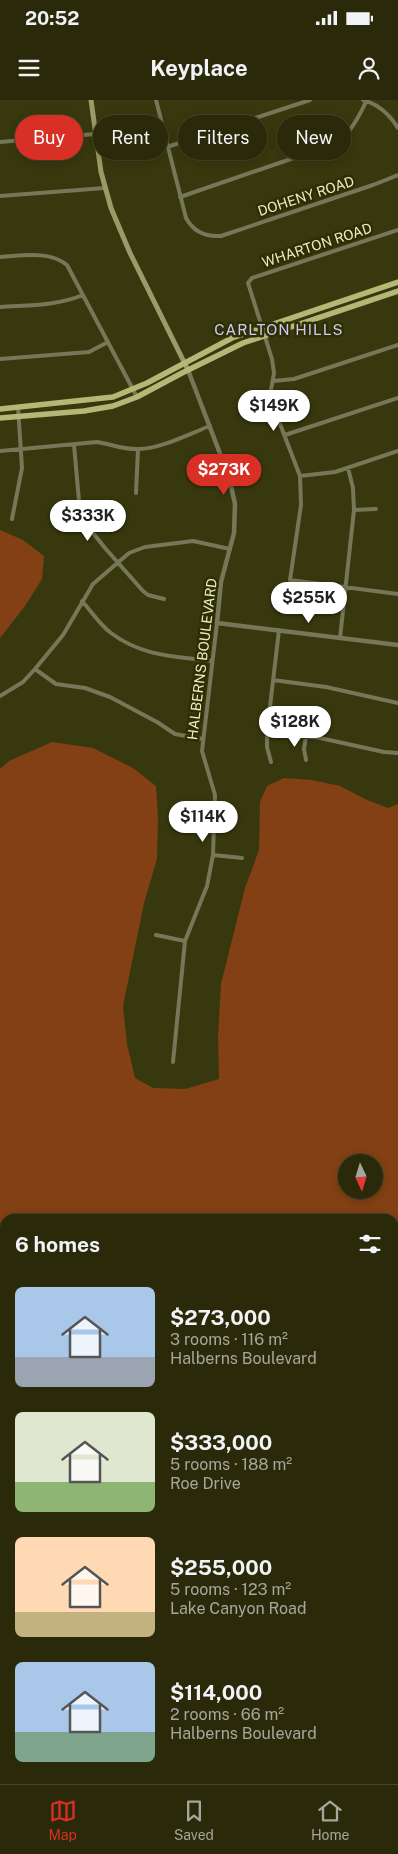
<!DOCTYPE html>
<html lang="en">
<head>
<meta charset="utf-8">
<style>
	:root { --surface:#2a2a0a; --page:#363618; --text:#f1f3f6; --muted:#a5a79c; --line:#46462b; --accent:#d93025 }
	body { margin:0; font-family:"Public Sans",sans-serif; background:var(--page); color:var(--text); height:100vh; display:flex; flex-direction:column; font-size:19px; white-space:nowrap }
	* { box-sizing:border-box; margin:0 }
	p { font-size:16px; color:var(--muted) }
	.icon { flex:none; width:28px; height:28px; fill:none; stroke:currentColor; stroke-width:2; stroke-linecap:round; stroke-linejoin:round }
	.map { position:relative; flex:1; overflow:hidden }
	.drawer { position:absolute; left:0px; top:1114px; width:399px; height:571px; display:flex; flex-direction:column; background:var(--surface); border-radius:15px 15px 0 0; box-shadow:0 2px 8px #0003,0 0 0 1px var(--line) }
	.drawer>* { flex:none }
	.guide { position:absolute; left:15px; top:15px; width:369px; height:45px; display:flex; gap:10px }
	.needle { width:32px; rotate:176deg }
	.fabs { position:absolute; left:338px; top:1054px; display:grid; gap:10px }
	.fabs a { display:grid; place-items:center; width:45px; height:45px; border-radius:50%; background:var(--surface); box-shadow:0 2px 8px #0003,0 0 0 1px var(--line); font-size:25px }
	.price { position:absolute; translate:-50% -42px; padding:0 11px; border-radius:18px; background:#fff; color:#222; font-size:16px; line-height:32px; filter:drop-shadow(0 1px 2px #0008) }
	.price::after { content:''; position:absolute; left:50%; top:30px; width:15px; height:11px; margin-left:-8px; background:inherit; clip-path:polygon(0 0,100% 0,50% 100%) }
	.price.current { background:var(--accent); color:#fff }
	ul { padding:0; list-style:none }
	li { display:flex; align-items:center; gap:15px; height:125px; padding:0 15px }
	li span { display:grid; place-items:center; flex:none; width:140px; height:100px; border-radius:8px; color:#555 }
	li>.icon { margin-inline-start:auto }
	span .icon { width:60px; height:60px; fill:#fffc; stroke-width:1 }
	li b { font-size:21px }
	h2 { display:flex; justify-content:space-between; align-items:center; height:60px; padding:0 15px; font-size:21px }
	.pill { padding:0 18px; border-radius:22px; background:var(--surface); box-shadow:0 2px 8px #0003,0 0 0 1px var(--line); font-size:18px; line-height:45px }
	.pill.current { background:var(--accent); color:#fff }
	.status { display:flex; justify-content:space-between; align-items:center; height:35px; padding:0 25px; background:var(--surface); direction:ltr }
	.status svg { height:14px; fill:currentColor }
	header { display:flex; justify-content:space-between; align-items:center; height:65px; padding:0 15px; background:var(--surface); font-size:22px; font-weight:700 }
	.dock { display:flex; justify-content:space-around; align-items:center; height:70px; border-top:1px solid var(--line); background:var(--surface); font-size:14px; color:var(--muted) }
	.dock a { display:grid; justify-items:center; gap:2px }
	.dock .current { color:var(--accent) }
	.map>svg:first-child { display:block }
	.green { fill:#824014; fill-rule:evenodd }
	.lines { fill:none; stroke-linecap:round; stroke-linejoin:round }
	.minor { stroke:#767758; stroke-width:4 }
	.tertiary { stroke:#767758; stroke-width:4.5 }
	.secondary { stroke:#999b69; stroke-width:5 }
	.primary { stroke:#b5b776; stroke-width:5.5 }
	.labels { text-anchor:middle; stroke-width:5; stroke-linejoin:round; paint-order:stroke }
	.street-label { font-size:14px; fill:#eaecc6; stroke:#2e2e03 }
	.neighbourhood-label { font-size:15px; letter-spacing:1px; fill:#cecaf5; stroke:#2e2e03 }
</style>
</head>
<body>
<div class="status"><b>20:52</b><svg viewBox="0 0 49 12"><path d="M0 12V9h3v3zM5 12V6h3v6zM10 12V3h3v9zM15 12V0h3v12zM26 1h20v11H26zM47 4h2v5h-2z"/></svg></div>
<header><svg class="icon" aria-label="menu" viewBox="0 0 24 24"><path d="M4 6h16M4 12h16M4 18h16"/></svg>Keyplace<svg class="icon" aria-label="person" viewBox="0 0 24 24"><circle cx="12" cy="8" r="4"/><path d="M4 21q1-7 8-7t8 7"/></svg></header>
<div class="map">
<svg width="398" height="1684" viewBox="0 0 398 1684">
	<rect width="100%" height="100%" fill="#38380e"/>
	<!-- green -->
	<path class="green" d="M0 430 23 440 44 456 42 479 25 506 0 538Z
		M52 642 93 648 133 668 156 686 158 717 157 759 144 803 123 906 127 944 135 978 153 988 185 989 219 979 218 936 221 884 245 788 259 750 260 702 267 686 284 678 312 680 340 686 367 700 388 708 398 704V1684H0V669L9 661ZM346 1062H374V1090H346ZM5 1119H394V1680H5Z"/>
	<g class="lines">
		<!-- minor -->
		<path class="minor" d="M156 0 186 118C193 131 205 137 221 136L373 85 398 75
			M363 0C378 4 390 15 398 28
			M0 42 95 34
			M167 47 310 0
			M0 96 105 88
			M180 97 329 46C351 34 356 22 367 0
			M398 130 252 178 248 183 272 259 274 273 271 290 272 303 300 376 301 405 290 480 398 494
			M0 157C22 156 48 150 67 165L137 297
			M0 207C28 205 56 206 83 195
			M0 259 89 252 108 242
			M273 281 294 279 398 245
			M285 335 398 298
			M74 345 80 412 85 423 105 448 143 491 148 495 164 499
			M0 351 97 342C111 344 124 350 139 349 160 349 189 334 210 326
			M300 376 335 372 398 351
			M136 393 138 349
			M354 410 376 409
			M12 419 22 368 18 307
			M82 501C91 511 100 525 111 533 143 557 175 556 212 561
			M340 538 354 410 353 388 348 368
			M35 569 56 584 85 588 110 597 157 622 175 634 203 639
			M273 580 326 587 398 603
			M0 596 23 582 35 569 63 535 93 484 129 453 145 447 193 441 230 449
			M267 632 320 638 384 652 398 653
			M306 660 304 649 306 636
			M271 662 267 647V632L279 530
			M213 755 242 758
			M156 835 185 841
			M173 962 185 841 207 786 213 755 215 695 202 651 217 523"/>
		<!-- tertiary -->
		<path class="tertiary" d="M188 270 229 377 235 404 234 433 221 482 217 523 398 545"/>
		<!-- secondary -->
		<path class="secondary" d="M91 0 101 72 111 108 130 153 188 270"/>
		<!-- primary -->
		<path class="primary" d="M0 309 113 297 147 283 232 238 398 182
			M0 318 84 311 113 306 137 297 182 273 243 243 398 191"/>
	</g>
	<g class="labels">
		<!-- street labels -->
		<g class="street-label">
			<text transform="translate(306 96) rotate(-18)" y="5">DOHENY ROAD</text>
			<text transform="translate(317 145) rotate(-18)" y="5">WHARTON ROAD</text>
			<text transform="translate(202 559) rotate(-83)" y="5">HALBERNS BOULEVARD</text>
		</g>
		<!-- neighbourhood labels -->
		<g class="neighbourhood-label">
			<text x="279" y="235">CARLTON HILLS</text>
		</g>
	</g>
</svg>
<div class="fabs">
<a><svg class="needle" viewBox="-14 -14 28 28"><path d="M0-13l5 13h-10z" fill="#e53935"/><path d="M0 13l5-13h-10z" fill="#a5a79c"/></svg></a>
</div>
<b class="price" style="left:274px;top:332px">$149K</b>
<b class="price current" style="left:224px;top:396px">$273K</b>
<b class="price" style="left:88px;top:442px">$333K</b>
<b class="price" style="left:309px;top:524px">$255K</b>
<b class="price" style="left:295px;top:648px">$128K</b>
<b class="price" style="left:203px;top:743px">$114K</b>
<div class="guide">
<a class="pill current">Buy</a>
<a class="pill">Rent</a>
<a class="pill">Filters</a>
<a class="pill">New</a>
</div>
<section class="drawer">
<h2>6 homes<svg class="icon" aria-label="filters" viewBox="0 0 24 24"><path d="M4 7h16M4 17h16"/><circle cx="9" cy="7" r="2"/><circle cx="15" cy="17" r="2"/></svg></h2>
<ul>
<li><span style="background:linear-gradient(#a9c7e8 70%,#9aa5b1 0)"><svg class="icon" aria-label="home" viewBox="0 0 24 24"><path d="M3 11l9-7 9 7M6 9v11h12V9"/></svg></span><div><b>$273,000</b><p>3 rooms · 116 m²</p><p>Halberns Boulevard</p></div></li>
<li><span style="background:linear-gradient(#dfe7d0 70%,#8fb573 0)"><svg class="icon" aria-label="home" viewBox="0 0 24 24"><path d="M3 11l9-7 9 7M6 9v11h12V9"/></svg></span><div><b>$333,000</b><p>5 rooms · 188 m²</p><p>Roe Drive</p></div></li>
<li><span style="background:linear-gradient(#ffd9b3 75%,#c2b280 0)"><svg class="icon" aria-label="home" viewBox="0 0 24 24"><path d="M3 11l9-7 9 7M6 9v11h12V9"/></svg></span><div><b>$255,000</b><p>5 rooms · 123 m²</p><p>Lake Canyon Road</p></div></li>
<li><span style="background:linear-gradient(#a9c7e8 70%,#7fa58c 0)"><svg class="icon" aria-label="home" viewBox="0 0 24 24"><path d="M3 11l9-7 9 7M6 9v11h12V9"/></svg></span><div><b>$114,000</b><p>2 rooms · 66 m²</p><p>Halberns Boulevard</p></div></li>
</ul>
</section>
</div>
<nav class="dock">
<a class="current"><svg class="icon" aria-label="map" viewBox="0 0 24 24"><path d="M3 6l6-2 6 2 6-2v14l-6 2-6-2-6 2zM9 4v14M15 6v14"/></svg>Map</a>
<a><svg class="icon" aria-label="saved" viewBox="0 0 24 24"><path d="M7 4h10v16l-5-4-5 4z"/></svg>Saved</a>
<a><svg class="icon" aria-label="home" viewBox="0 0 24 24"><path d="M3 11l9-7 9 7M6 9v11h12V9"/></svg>Home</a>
</nav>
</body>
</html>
